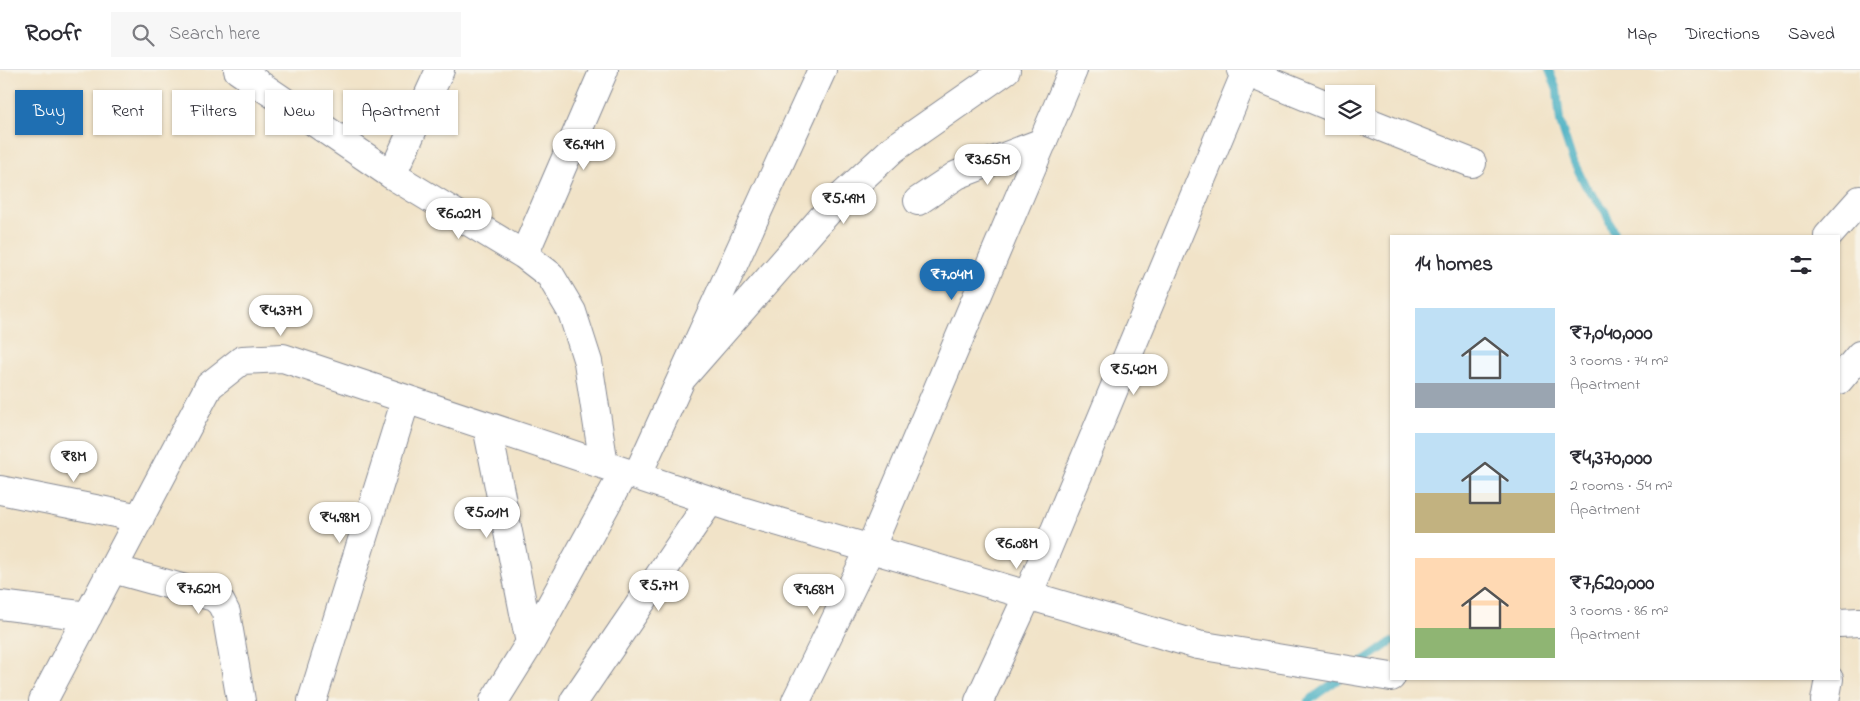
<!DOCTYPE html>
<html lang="en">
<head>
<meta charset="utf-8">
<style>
	:root { --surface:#fff; --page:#f7f7f7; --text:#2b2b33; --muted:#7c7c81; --line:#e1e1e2; --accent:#1f6fb2 }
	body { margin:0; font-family:"Indie Flower",sans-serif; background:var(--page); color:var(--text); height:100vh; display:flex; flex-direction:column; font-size:19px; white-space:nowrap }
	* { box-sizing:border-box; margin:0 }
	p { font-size:16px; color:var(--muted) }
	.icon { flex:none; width:28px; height:28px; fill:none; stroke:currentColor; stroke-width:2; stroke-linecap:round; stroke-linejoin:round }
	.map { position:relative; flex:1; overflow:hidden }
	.drawer { position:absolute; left:1390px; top:165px; width:450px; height:445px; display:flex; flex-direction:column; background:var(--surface); border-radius:0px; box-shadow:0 1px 4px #0004 }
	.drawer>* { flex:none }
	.guide { position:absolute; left:15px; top:20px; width:475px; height:45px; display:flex; gap:10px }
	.tools { position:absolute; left:1325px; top:15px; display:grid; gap:10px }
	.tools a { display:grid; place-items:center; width:50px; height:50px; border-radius:0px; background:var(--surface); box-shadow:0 1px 4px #0004; font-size:25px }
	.price { position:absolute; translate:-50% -42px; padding:0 11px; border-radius:18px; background:#fff; color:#222; font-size:16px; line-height:32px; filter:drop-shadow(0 1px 2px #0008) }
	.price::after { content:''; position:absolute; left:50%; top:30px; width:15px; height:11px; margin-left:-8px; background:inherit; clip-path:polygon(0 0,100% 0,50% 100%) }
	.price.current { background:var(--accent); color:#fff }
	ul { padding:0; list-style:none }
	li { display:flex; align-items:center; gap:15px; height:125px; padding:0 25px }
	li span { display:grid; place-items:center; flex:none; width:140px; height:100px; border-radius:0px; color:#555 }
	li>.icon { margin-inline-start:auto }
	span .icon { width:60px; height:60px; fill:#fffc; stroke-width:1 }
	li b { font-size:21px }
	h2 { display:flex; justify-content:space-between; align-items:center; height:60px; padding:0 25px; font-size:21px }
	.pill { padding:0 18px; border-radius:0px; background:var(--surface); box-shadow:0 1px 4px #0004; font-size:18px; line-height:45px }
	.pill.current { background:var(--accent); color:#fff }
	header { display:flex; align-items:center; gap:30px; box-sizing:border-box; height:70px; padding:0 25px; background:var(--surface); border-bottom:1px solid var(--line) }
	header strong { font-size:24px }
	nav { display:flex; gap:28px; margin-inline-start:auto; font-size:18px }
	.search { width:350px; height:45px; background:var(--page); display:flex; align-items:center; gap:12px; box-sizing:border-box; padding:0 18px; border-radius:0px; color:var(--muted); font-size:19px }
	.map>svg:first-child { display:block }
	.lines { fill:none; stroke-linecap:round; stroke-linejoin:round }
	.stream { stroke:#44afc3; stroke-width:8 }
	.minor-casing { stroke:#868993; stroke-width:30 }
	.minor { stroke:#fff; stroke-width:28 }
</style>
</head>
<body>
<header>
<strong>Roofr</strong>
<div class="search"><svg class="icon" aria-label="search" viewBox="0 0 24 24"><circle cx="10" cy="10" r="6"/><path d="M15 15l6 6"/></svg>Search here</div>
<nav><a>Map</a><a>Directions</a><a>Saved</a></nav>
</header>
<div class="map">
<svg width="1860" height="631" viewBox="0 0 1860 631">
	<rect width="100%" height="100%" fill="#f7f3e8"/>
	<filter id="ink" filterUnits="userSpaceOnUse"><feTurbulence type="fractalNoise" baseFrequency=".02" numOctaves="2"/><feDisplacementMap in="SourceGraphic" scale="10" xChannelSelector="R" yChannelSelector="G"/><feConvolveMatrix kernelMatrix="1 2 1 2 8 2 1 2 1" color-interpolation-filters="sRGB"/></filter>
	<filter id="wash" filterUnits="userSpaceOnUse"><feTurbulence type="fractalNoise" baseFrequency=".0096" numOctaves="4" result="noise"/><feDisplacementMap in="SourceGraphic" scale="20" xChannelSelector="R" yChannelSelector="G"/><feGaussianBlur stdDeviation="1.12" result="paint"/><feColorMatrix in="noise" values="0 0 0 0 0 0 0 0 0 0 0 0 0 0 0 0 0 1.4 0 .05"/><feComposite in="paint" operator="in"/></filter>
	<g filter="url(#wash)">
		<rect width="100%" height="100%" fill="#f1e3c8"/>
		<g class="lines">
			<!-- stream -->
			<path class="stream" d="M1549 0 1557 20 1560 52 1571 86 1585 115 1605 141 1615 166
				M1360 594 1391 572
				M1308 631 1343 606"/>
		</g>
	</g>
	<g filter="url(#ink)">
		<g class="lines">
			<!-- minor casing -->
			<g class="minor-casing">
				<path id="minor" d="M238 0 392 105 524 185 550 205 572 242 588 292 604 395
					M1241 0 1334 38
					M1366 51 1472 93
					M392 105 440 0
					M918 131 957 105 1043 72
					M1828 166 1860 130
					M524 185 604 0
					M682 308 838 130 893 79 1006 0
					M1839 310 1860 285
					M487 356 530 573
					M637 406 822 0
					M0 420 140 448
					M113 499 214 527 221 533 226 543 241 631
					M0 535 88 546
					M1839 553 1860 552
					M43 631 209 316 242 290 283 288 745 442 1198 575 1391 607
					M312 631 406 329
					M494 631 530 573 624 402
					M574 631 710 431
					M796 631 870 479 1073 0
					M979 631 1028 525 1246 2
					M1825 631 1829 609"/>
			</g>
			<!-- minor -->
			<use href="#minor" class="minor"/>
		</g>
	</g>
</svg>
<div class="tools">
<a><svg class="icon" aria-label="layers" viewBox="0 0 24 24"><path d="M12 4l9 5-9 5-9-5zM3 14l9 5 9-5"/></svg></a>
</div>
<b class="price" style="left:584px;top:101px">₹6.94M</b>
<b class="price" style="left:988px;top:116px">₹3.65M</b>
<b class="price" style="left:844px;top:155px">₹5.49M</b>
<b class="price" style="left:459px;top:170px">₹6.02M</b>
<b class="price current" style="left:952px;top:231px">₹7.04M</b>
<b class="price" style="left:281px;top:267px">₹4.37M</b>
<b class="price" style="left:1134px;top:326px">₹5.42M</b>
<b class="price" style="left:74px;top:413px">₹8M</b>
<b class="price" style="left:487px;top:469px">₹5.01M</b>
<b class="price" style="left:340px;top:474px">₹4.98M</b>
<b class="price" style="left:1017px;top:500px">₹6.08M</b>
<b class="price" style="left:659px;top:542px">₹5.7M</b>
<b class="price" style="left:199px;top:545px">₹7.62M</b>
<b class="price" style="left:814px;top:546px">₹9.68M</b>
<div class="guide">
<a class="pill current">Buy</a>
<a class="pill">Rent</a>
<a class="pill">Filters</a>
<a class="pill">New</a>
<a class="pill">Apartment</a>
</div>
<section class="drawer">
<h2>14 homes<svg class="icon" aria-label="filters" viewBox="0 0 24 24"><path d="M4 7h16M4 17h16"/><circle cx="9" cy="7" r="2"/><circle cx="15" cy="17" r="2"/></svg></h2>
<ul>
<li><span style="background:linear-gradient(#bfe0f5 75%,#9aa5b1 0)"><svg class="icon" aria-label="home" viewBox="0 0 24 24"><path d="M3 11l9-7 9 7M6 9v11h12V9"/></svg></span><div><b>₹7,040,000</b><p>3 rooms · 74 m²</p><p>Apartment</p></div></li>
<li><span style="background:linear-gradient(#bfe0f5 60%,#c2b280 0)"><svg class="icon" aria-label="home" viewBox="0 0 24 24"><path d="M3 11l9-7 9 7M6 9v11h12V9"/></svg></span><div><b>₹4,370,000</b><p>2 rooms · 54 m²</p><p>Apartment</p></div></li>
<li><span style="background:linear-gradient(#ffd9b3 70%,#8fb573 0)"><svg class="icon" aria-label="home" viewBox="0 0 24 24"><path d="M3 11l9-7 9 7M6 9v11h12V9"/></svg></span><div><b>₹7,620,000</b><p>3 rooms · 86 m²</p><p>Apartment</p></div></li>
</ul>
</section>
</div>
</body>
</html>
